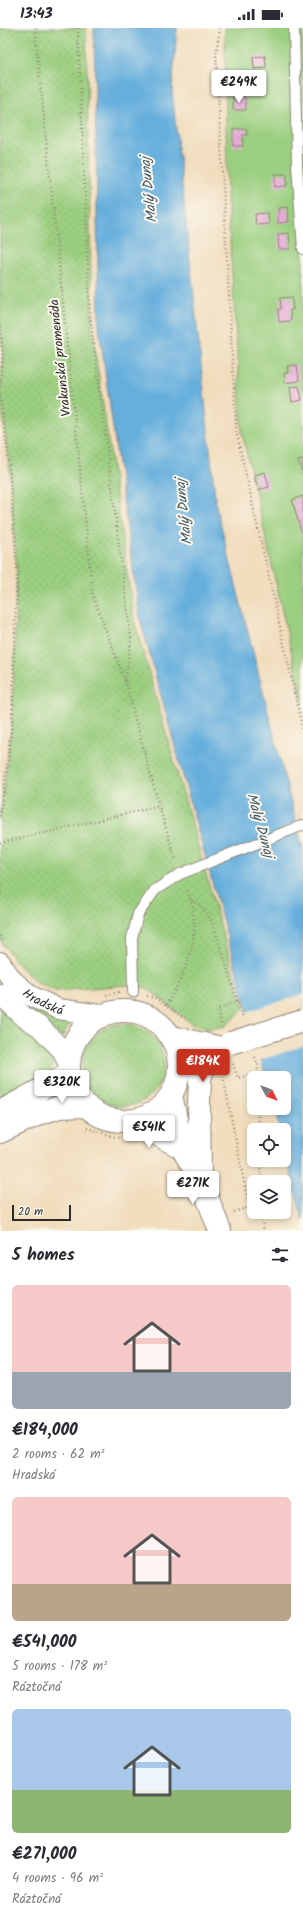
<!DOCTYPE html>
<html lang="en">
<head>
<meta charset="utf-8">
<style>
	:root { --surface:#fff; --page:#f7f7f7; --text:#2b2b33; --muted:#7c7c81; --accent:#c8321e }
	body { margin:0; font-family:Kalam,sans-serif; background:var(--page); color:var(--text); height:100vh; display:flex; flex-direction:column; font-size:15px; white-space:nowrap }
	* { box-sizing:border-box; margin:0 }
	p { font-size:13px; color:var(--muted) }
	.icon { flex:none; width:22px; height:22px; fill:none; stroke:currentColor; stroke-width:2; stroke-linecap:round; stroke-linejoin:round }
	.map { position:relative; height:1203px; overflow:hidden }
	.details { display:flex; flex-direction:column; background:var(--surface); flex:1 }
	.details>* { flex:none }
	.needle { width:26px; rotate:132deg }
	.fabs { position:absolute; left:247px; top:1043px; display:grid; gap:8px }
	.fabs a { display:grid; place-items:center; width:44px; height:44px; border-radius:6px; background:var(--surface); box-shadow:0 2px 6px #0003; font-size:20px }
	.scale { position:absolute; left:12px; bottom:10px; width:59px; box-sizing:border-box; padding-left:4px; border:2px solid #2b2b2b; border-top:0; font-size:11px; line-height:14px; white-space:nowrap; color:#2b2b2b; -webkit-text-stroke:3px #fbf7ec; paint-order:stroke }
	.price { position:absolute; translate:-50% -34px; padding:0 9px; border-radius:4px; background:#fff; color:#222; font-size:13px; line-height:26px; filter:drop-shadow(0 1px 2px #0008) }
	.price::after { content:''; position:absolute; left:50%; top:24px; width:12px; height:9px; margin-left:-6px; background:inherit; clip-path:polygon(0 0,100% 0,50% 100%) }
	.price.current { background:var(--accent); color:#fff }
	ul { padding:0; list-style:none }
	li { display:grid; align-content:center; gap:8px; height:212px; padding:0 12px }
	li span { display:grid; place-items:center; height:124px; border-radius:6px; color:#555 }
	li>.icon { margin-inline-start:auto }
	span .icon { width:72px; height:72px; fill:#fffc; stroke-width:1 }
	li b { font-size:17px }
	h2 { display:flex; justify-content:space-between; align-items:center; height:48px; padding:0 12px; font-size:17px }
	.status { display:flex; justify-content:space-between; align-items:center; height:28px; padding:0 20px; background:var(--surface); direction:ltr }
	.status svg { height:11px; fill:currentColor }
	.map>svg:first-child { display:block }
	.grass { fill:url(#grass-dots); stroke:#637d56 }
	.garden { fill:#9bcf80; stroke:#637d56 }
	.water { fill:#66afdd; stroke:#486d84 }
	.pier { fill:#f1dcbb }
	.building { fill:url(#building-back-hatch) }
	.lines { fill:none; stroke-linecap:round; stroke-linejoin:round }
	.service-casing { stroke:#8e8473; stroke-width:12 }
	.minor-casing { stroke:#8e8473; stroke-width:22 }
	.tertiary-casing { stroke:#8e8473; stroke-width:24 }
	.secondary-casing { stroke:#8e8473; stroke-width:24 }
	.path { stroke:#8e8473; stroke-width:2.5; stroke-dasharray:1 3; stroke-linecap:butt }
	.service { stroke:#fff; stroke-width:10 }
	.minor { stroke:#fff; stroke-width:20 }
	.tertiary { stroke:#fff; stroke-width:22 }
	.secondary { stroke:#fff; stroke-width:22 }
	.secondary-bridge-casing { stroke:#8e8473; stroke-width:24; stroke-linecap:butt }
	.secondary-bridge { stroke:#fff; stroke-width:22 }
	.labels { text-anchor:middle; stroke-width:4; stroke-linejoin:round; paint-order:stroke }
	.street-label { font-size:13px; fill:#2b2b2b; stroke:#fbf7ec }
	.water-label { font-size:14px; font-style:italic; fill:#405969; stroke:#fbf7ec }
</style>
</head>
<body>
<div class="status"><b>13:43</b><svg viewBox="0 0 49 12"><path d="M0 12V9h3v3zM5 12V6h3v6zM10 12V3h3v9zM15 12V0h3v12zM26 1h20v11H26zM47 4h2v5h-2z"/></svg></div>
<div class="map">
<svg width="303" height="1203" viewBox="0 0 303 1203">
	<defs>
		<pattern id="grass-dots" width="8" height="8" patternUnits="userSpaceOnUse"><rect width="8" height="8" fill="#9bcf80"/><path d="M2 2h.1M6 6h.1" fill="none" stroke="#86b26f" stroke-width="1.8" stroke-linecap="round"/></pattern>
		<pattern id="building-back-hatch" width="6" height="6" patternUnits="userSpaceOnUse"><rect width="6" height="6" fill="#ebacdb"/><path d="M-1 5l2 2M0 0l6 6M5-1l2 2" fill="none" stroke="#ca94bc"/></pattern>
	</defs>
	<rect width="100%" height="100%" fill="#fbf7ec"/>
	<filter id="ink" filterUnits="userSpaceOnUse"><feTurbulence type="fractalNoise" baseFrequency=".025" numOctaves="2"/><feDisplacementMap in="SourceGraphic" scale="8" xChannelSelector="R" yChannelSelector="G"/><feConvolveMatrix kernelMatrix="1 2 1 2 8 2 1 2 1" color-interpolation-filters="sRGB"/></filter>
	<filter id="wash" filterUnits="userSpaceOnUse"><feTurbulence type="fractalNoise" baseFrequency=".012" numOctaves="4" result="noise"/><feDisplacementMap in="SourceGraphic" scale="16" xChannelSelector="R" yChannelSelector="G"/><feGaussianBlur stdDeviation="0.9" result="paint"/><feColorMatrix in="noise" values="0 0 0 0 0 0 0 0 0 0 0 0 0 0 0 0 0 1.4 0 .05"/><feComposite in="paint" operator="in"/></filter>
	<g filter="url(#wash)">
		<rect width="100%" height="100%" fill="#f1dcbb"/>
		<!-- grass -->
		<path class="grass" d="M0 0H86L92 301 134 592 244 981 225 998 207 1001 193 997 147 960 127 957 56 963 37 955 17 936 2 914 0 908V789L12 695 17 542 9 436 0 365 3 324 0 298Z
			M0 948 71 993 62 1009 3 959 0 955Z
			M0 976 46 1018 53 1029 52 1039 43 1052 0 1076Z
			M82 1037a41 41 0 1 1 82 0a41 41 0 1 1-82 0Z"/>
		<!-- garden -->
		<path class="garden" d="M225 0H303V676L242 404 227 167Z"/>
		<!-- water -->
		<path class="water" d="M94 0H177L172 63 216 478 303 822V1193L284 1119V1102H280L274 1080H284V1050H266L140 591 99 300Z"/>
		<!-- pier -->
		<path class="pier" d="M303 966V1018L260 1032 246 984Z"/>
		<g id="blocks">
			<!-- building -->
			<path class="building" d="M265 28 266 40 254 41 253 29Z
				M233 69H245L246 82H233Z
				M233 101H247V107H243V118H233Z
				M275 146H287V158L275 159Z
				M288 179 289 194 278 195V180Z
				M268 185 269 196 256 197 255 186Z
				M289 205 290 221H279L278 206Z
				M292 269 293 282H290L291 293 279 294 278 281H281L280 270Z
				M297 337 299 353 285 355 284 345H288L287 338Z
				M299 358 302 372 292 374 290 359Z
				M303 431V446L298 433Z
				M265 444 269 459 258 462 254 447Z
				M303 468V503H301L292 472Z"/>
		</g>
	</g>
	<g filter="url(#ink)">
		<use href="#blocks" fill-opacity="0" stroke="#8e8473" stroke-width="1"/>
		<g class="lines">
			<!-- service casing -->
			<g class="service-casing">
				<path id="service" d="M294 0 297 137 303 221
					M133 964 132 910 138 886 155 862 180 846 303 797"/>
			</g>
			<!-- minor casing -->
			<g class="minor-casing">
				<g id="minor">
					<path id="s1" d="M0 934 12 952 31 968 58 981 101 987"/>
					<path d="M0 966 24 989 40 999 63 1023 69 1038"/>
				</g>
			</g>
			<!-- tertiary casing -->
			<g class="tertiary-casing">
				<path id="tertiary" d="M0 1084 69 1046
					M0 1104 41 1085 59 1079 86 1078"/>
			</g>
			<!-- secondary casing -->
			<g class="secondary-casing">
				<path id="secondary" d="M69 1038a55 55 0 1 1 110 0a55 55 0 1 1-110 0Z
					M172 1009 217 1019
					M171 1067 182 1120 200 1150 220 1203
					M132 1093 182 1120
					M200 1148 199 1075 200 1051 206 1030"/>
			</g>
			<!-- path -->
			<path class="path" d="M36 0V13L93 568 125 653
				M78 0 90 286 131 611 125 653 159 778 176 833
				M220 0 216 25 236 402 303 702
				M0 298 3 324 0 359
				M0 365 9 436 17 542 12 695 0 789
				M0 815 159 778
				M192 872 200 877 212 893 243 990
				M0 908 3 915
				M106 967 119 964
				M147 968 155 970 182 989
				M166 977C188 942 205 901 186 860
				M221 996 218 981 239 973
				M255 1029 258 1037 257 1050
				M233 1036 238 1050 252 1046
				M223 1048 249 1179
				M258 1080 259 1102
				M87 1100 119 1110
				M260 1132 261 1154
				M234 1184 249 1179 254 1175
				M260 1184 264 1203"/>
			<!-- service -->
			<use href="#service" class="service"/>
			<!-- minor -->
			<use href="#minor" class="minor"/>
			<!-- tertiary -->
			<use href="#tertiary" class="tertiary"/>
			<!-- secondary -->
			<use href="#secondary" class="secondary"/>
			<!-- secondary-bridge casing -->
			<g class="secondary-bridge-casing">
				<path id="secondary-bridge" d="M230 1015 303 993"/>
			</g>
			<!-- secondary-bridge -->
			<use href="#secondary-bridge" class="secondary-bridge"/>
		</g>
	</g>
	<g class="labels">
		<!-- street labels -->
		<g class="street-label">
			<text transform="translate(59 330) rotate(-96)" y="5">Vrakunská promenáda</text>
			<text dy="5" stroke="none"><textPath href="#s1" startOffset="60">Hradská</textPath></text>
		</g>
		<!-- water labels -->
		<g class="water-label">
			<text transform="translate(148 162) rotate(-96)" y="5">Malý Dunaj</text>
			<text transform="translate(183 484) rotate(-96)" y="5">Malý Dunaj</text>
			<text transform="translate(261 797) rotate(74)" y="5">Malý Dunaj</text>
		</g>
	</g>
</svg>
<div class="fabs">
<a><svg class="needle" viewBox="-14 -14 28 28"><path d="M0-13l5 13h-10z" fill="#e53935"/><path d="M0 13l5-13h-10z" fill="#7c7c81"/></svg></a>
<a><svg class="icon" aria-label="locate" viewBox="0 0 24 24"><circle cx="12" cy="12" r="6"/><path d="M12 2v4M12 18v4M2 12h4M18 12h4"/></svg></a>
<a><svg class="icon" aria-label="layers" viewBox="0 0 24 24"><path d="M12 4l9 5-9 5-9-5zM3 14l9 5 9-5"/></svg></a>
</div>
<div class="scale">20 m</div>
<b class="price" style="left:239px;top:76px">€249K</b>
<b class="price current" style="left:203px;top:1055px">€184K</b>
<b class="price" style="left:62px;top:1076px">€320K</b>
<b class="price" style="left:149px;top:1121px">€541K</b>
<b class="price" style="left:193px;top:1177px">€271K</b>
</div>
<section class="details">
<h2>5 homes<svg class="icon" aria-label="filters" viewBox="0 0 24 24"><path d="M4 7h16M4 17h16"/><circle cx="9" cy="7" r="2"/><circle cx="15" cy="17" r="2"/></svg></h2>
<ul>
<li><span style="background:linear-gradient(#f6c9c9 70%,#9aa5b1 0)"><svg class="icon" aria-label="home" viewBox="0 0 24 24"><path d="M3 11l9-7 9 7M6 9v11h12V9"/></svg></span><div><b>€184,000</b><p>2 rooms · 62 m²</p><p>Hradská</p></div></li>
<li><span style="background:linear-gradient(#f6c9c9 70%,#b9a48a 0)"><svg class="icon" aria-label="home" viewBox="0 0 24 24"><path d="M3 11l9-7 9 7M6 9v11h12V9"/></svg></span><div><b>€541,000</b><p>5 rooms · 178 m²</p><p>Ráztočná</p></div></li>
<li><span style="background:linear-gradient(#a9c7e8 65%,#8fb573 0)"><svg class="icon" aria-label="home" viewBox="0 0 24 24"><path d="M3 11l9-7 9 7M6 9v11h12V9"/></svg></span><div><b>€271,000</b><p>4 rooms · 96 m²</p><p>Ráztočná</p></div></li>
</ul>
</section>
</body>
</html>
